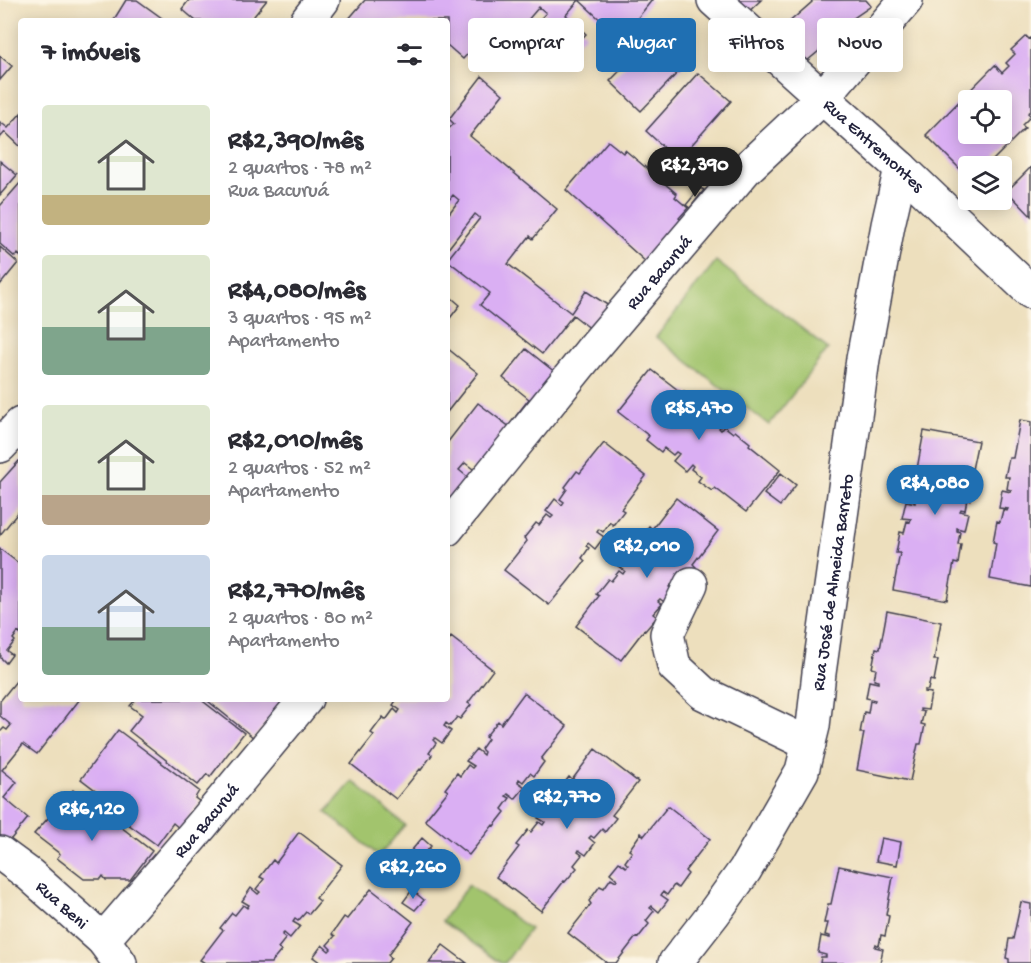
<!DOCTYPE html>
<html lang="pt">
<head>
<meta charset="utf-8">
<style>
	:root { --surface:#fff; --page:#f2f2f3; --text:#2b2b33; --muted:#7c7c81; --accent:#1f6fb2 }
	body { margin:0; font-family:"Gochi Hand",sans-serif; background:var(--page); color:var(--text); height:100vh; display:flex; flex-direction:column; font-size:22px; white-space:nowrap }
	* { box-sizing:border-box; margin:0 }
	p { font-size:20px; color:var(--muted) }
	.icon { flex:none; width:33px; height:33px; fill:none; stroke:currentColor; stroke-width:2; stroke-linecap:round; stroke-linejoin:round }
	.map { position:relative; flex:1; overflow:hidden }
	.drawer { position:absolute; left:18px; top:18px; width:432px; height:684px; display:flex; flex-direction:column; background:var(--surface); border-radius:6px; box-shadow:0 3px 15px #0003 }
	.drawer>* { flex:none }
	.hud { position:absolute; left:468px; top:18px; width:472px; height:54px; display:flex; gap:12px }
	.fabs { position:absolute; left:958px; top:90px; display:grid; gap:12px }
	.fabs a { display:grid; place-items:center; width:54px; height:54px; border-radius:6px; background:var(--surface); box-shadow:0 3px 15px #0003; font-size:30px }
	.price { position:absolute; translate:-50% -51px; padding:0 14px; border-radius:21px; background:var(--accent); color:#fff; font-size:20px; line-height:39px; filter:drop-shadow(0 2px 3px #0008) }
	.price::after { content:''; position:absolute; left:50%; top:36px; width:18px; height:14px; margin-left:-9px; background:inherit; clip-path:polygon(0 0,100% 0,50% 100%) }
	.price.on { background:#222; color:#fff }
	ul { padding:0; list-style:none }
	li { display:flex; align-items:center; gap:18px; height:150px; padding:0 24px }
	li span { display:grid; place-items:center; flex:none; width:168px; height:120px; border-radius:6px; color:#555 }
	li>.icon { margin-inline-start:auto }
	span .icon { width:72px; height:72px; fill:#fffc; stroke-width:1 }
	li b { font-size:26px }
	h2 { display:flex; justify-content:space-between; align-items:center; height:72px; padding:0 24px; font-size:26px }
	.pill { padding:0 21px; border-radius:6px; background:var(--surface); box-shadow:0 3px 15px #0003; font-size:21px; line-height:54px }
	.pill.on { background:var(--accent); color:#fff }
	.map>svg:first-child { display:block }
	.green { fill:#a2c46d; stroke:#627354; stroke-width:1.5 }
	.building { fill:#daaff3; fill-rule:evenodd }
	.lines { fill:none; stroke-linecap:round; stroke-linejoin:round }
	.minor-casing { stroke:#403e4e; stroke-width:36 }
	.minor { stroke:#fff; stroke-width:33 }
	.labels { text-anchor:middle; stroke-width:4.5; stroke-linejoin:round; paint-order:stroke }
	.street-label { font-size:18px; fill:#22223b; stroke:#fcf5e5 }
</style>
</head>
<body>
<div class="map">
<svg width="1031" height="963" viewBox="0 0 1031 963">
	<rect width="100%" height="100%" fill="#fcf5e5"/>
	<filter id="ink" filterUnits="userSpaceOnUse"><feTurbulence type="fractalNoise" baseFrequency=".0167" numOctaves="2"/><feDisplacementMap in="SourceGraphic" scale="12" xChannelSelector="R" yChannelSelector="G"/><feConvolveMatrix kernelMatrix="1 2 1 2 8 2 1 2 1" color-interpolation-filters="sRGB"/></filter>
	<filter id="wash" filterUnits="userSpaceOnUse"><feTurbulence type="fractalNoise" baseFrequency=".008" numOctaves="4" result="noise"/><feDisplacementMap in="SourceGraphic" scale="24" xChannelSelector="R" yChannelSelector="G"/><feGaussianBlur stdDeviation="1.35" result="paint"/><feColorMatrix in="noise" values="0 0 0 0 0 0 0 0 0 0 0 0 0 0 0 0 0 1.4 0 .05"/><feComposite in="paint" operator="in"/></filter>
	<g filter="url(#wash)">
		<rect width="100%" height="100%" fill="#eddfbd"/>
		<!-- green -->
		<path class="green" d="M716 261 828 349 769 425 656 337Z
			M353 781 405 825 379 856 326 812Z
			M468 885 530 929 505 963H501L442 921Z"/>
		<g id="blocks">
			<!-- building -->
			<path class="building" d="M126 0H137L166 21H113Z
				M189 0H267L250 21H196L182 9Z
				M365 0H652L621 39 579 0 566 15 586 34 558 64 526 34 546 13 539 7 520 29 515 25 495 47 484 36 463 59 447 45V21H421L419 20 418 21H347Z
				M726 0H761L744 16Z
				M811 0H866L871 6 836 30 838 32 833 38 836 43 823 55 819 51 807 61 789 42 781 49 770 39 812 2Z
				M655 35 685 65 641 111 610 81Z
				M1026 36 1029 39 1031 38V111L1028 113 1031 116 1022 125 1025 128 987 166H969V178L926 135 995 65 1002 73 1009 66 1006 63 1015 54 1011 50ZM969 100H1002V134H969Z
				M0 56 12 66 0 80Z
				M698 73 731 101 678 160 646 131Z
				M482 76 503 94 470 136 557 209 533 239 530 236 508 264 571 313 586 291 609 306 591 329 573 315 542 354 480 305 490 293 447 260 480 218 475 214 447 250V216L459 200 453 195 447 202V130L454 124 449 119Z
				M21 113V147L5 132 0 138V122L8 128Z
				M608 141 623 153 625 150 677 194 675 197 688 208 679 218 682 220 647 263 566 190Z
				M0 161 17 175 0 195Z
				M1031 167V216L1007 191Z
				M21 182V257L18 254 15 257 0 244V206Z
				M700 188 704 190 690 208 686 205Z
				M0 247 18 263 0 285Z
				M447 294 460 305 447 322Z
				M447 348 478 373 447 412Z
				M526 349 556 373 523 422 516 416 529 399 503 378Z
				M652 370 682 393 684 391 700 403 697 405 707 413 704 416 706 418 711 412 724 422 719 428 721 430 724 426 733 433 735 431 750 443 749 445 780 470 746 512 715 488 712 491 698 481 701 477 691 469 693 466 691 464 685 471 673 461 679 454 676 452 673 455 664 448 661 452 646 440 649 436 618 412Z
				M478 403 511 428 477 472 465 463 459 470 470 479 447 508V443Z
				M1020 420 1031 422V587L990 579 996 543 993 542 997 521 1000 522 1003 510 1007 511 1008 509 999 508 1002 490 1011 492V490L1007 489 1009 477H1005L1009 458H1013Z
				M924 431 978 441 970 479 974 480 970 500 967 499 965 510 961 509 960 511 968 513 964 530 957 528V531L960 532 958 544H961L958 564 954 563 947 600 893 590 900 553H896L900 532 904 533 907 521 910 522 911 519 902 518 906 501 915 503V500H911L913 488 909 487 912 468 917 469Z
				M604 443 646 476 621 509 624 511 613 525 610 522 603 532 599 529 597 532 604 537 595 549 588 543 586 546 589 548 582 558 585 561 549 605 504 570 527 541 524 538 536 523 539 525 547 515 551 518 553 516 546 511 555 499 562 505 564 502 560 499 567 489 565 487 577 471 580 473Z
				M19 461 21 462V509L0 535V482Z
				M781 473 796 485 780 506 764 494Z
				M676 498 718 531 693 564 696 567 685 581 674 587 671 585 669 587 676 592 667 604 660 599 658 601 662 604 653 614 657 617 645 631 644 630 621 660 576 626 599 596 596 594 608 579 611 581 619 571 623 574 625 571 618 566 627 554 634 560 636 558 632 554 640 544 637 543 649 526 652 529Z
				M0 549 21 565V635L18 632 13 639 15 641 7 651 12 655 6 663 0 657 1 656 0 655Z
				M887 611 941 622 934 660H938L934 681 930 680 928 690H924V692L931 693 928 710 920 709V711L924 712 921 724 925 725 921 744H918L910 781 857 770 864 733H860L864 712 868 713 870 701 874 702 875 700 866 698 869 681 878 683V681L874 680 876 669 872 668 876 648 880 649Z
				M451 637 493 670 468 703 471 705 460 719 457 717 450 726 446 723 444 726 451 731 442 743 435 738 433 740 436 743 429 753 432 755 421 770 420 769 396 799 351 764 374 735 371 733 383 717 386 720 394 709 398 713 400 710 393 705 397 699H447V642Z
				M21 675V699H53L56 701 58 699H80L37 754 23 744 2 770 17 782 4 798 28 818 7 844 0 838V732L4 728 7 730 11 725 0 716V701Z
				M524 693 567 726 541 759 544 762 534 776 530 773 523 782 519 779 518 782 525 787 515 799 508 794 506 796 510 798 502 809 505 812 494 826 493 825 469 855 425 820 448 791 445 789 457 773 460 776 468 765 472 768 474 766 466 761 476 749 483 755 484 752 481 749 488 739 485 737 498 721 501 724Z
				M136 699H200L244 733 210 777 207 774 198 785 129 731 142 715 130 706Z
				M209 699H284L254 738 208 701Z
				M118 730 199 791 195 798 200 802 180 829 173 823 157 845 128 824 132 818 81 779Z
				M595 749 638 782 612 815 616 818 605 832 602 829 594 838 591 836 589 838 595 843 586 855 579 850 578 852 582 855 574 865 577 868 565 882 564 881 541 911 496 877 519 847 516 845 528 830 531 832 539 822 543 825 545 822 538 818 547 805 554 811 556 809 552 806 560 796 556 794 569 777 572 780Z
				M73 790 152 851 130 880H106L103 876 101 879H84L57 858 60 854 34 834Z
				M668 806 710 839 685 871 688 874 678 888 674 885 667 895 663 892 661 895 668 900 659 912 652 906 650 908 654 911 646 921 649 924 638 938 636 937 616 963H607L568 933 591 904 589 901 600 886 604 888 611 878 616 881 617 879 610 873 619 862 626 867 628 865 625 862 632 852 629 850 641 833 644 836Z
				M299 832 342 865 316 898 320 901 309 914 306 912 298 921 295 919 293 922 300 926 290 938 284 933 282 935 286 938 278 948 281 951 271 963H205L200 960 223 930 220 928 232 913 235 915 243 905 247 908 249 905 242 901 251 888 258 894 260 892 256 889 264 879 260 877 273 860 276 863Z
				M422 838 431 846 420 859 411 851Z
				M881 838 901 842 897 865 876 861Z
				M839 866 893 877 886 915 889 916 885 936 881 935 879 946 876 944 875 947 883 949 880 963H820L821 957H826V955L818 953 821 936 830 938V936L825 935 828 923H824L828 904H831Z
				M371 889 413 922 388 955 391 958 387 963H321L313 957 322 945 329 951 331 949 327 945 335 936 332 934 344 917 347 919Z
				M412 890 424 900 415 910 403 902Z
				M1021 902 1031 904V963H1009V959L1006 958 1009 939H1013Z
				M443 945 467 963H429Z"/>
		</g>
	</g>
	<g filter="url(#ink)">
		<use href="#blocks" fill-opacity="0" stroke="#403e4e" stroke-width="1.5"/>
		<g class="lines">
			<!-- minor casing -->
			<g class="minor-casing">
				<g id="minor">
					<path id="s1" d="M714 0 901 168 1031 292"/>
					<path d="M307 21 323 0"/>
					<path d="M0 446 21 424"/>
					<path id="s2" d="M447 529 590 352 745 170 823 97 906 0"/>
					<path d="M691 584 667 634 674 666 703 693 809 744"/>
					<path id="s3" d="M0 853 30 875 103 940 120 963"/>
					<path id="s4" d="M103 940 202 825 306 699"/>
					<path id="s5" d="M675 963 714 913 745 870 802 771 813 726 819 673 863 359 888 225 901 168"/>
				</g>
			</g>
			<!-- minor -->
			<use href="#minor" class="minor"/>
		</g>
	</g>
	<g class="labels">
		<!-- street labels -->
		<g class="street-label">
			<text dy="6" stroke="none"><textPath href="#s1" startOffset="216">Rua Entremontes</textPath></text>
			<text dy="6" stroke="none"><textPath href="#s2" startOffset="333">Rua Bacuruá</textPath></text>
			<text dy="6" stroke="none"><textPath href="#s5" startOffset="422">Rua José de Almeida Barreto</textPath></text>
			<text dy="6" stroke="none"><textPath href="#s4" startOffset="158">Rua Bacuruá</textPath></text>
			<text dy="6" stroke="none"><textPath href="#s3" startOffset="81">Rua Beni</textPath></text>
		</g>
	</g>
</svg>
<div class="fabs">
<a><svg class="icon" aria-label="locate" viewBox="0 0 24 24"><circle cx="12" cy="12" r="6"/><path d="M12 2v4M12 18v4M2 12h4M18 12h4"/></svg></a>
<a><svg class="icon" aria-label="layers" viewBox="0 0 24 24"><path d="M12 4l9 5-9 5-9-5zM3 14l9 5 9-5"/></svg></a>
</div>
<b class="price on" style="left:695px;top:198px">R$2,390</b>
<b class="price" style="left:699px;top:441px">R$5,470</b>
<b class="price" style="left:935px;top:516px">R$4,080</b>
<b class="price" style="left:647px;top:579px">R$2,010</b>
<b class="price" style="left:567px;top:830px">R$2,770</b>
<b class="price" style="left:92px;top:842px">R$6,120</b>
<b class="price" style="left:413px;top:900px">R$2,260</b>
<div class="hud">
<a class="pill">Comprar</a>
<a class="pill on">Alugar</a>
<a class="pill">Filtros</a>
<a class="pill">Novo</a>
</div>
<section class="drawer">
<h2>7 imóveis<svg class="icon" aria-label="filters" viewBox="0 0 24 24"><path d="M4 7h16M4 17h16"/><circle cx="9" cy="7" r="2"/><circle cx="15" cy="17" r="2"/></svg></h2>
<ul>
<li><span style="background:linear-gradient(#dfe7d0 75%,#c2b280 0)"><svg class="icon" aria-label="home" viewBox="0 0 24 24"><path d="M3 11l9-7 9 7M6 9v11h12V9"/></svg></span><div><b>R$2,390/mês</b><p>2 quartos · 78 m²</p><p>Rua Bacuruá</p></div></li>
<li><span style="background:linear-gradient(#dfe7d0 60%,#7fa58c 0)"><svg class="icon" aria-label="home" viewBox="0 0 24 24"><path d="M3 11l9-7 9 7M6 9v11h12V9"/></svg></span><div><b>R$4,080/mês</b><p>3 quartos · 95 m²</p><p>Apartamento</p></div></li>
<li><span style="background:linear-gradient(#dfe7d0 75%,#b9a48a 0)"><svg class="icon" aria-label="home" viewBox="0 0 24 24"><path d="M3 11l9-7 9 7M6 9v11h12V9"/></svg></span><div><b>R$2,010/mês</b><p>2 quartos · 52 m²</p><p>Apartamento</p></div></li>
<li><span style="background:linear-gradient(#c9d6e8 60%,#7fa58c 0)"><svg class="icon" aria-label="home" viewBox="0 0 24 24"><path d="M3 11l9-7 9 7M6 9v11h12V9"/></svg></span><div><b>R$2,770/mês</b><p>2 quartos · 80 m²</p><p>Apartamento</p></div></li>
</ul>
</section>
</div>
</body>
</html>
